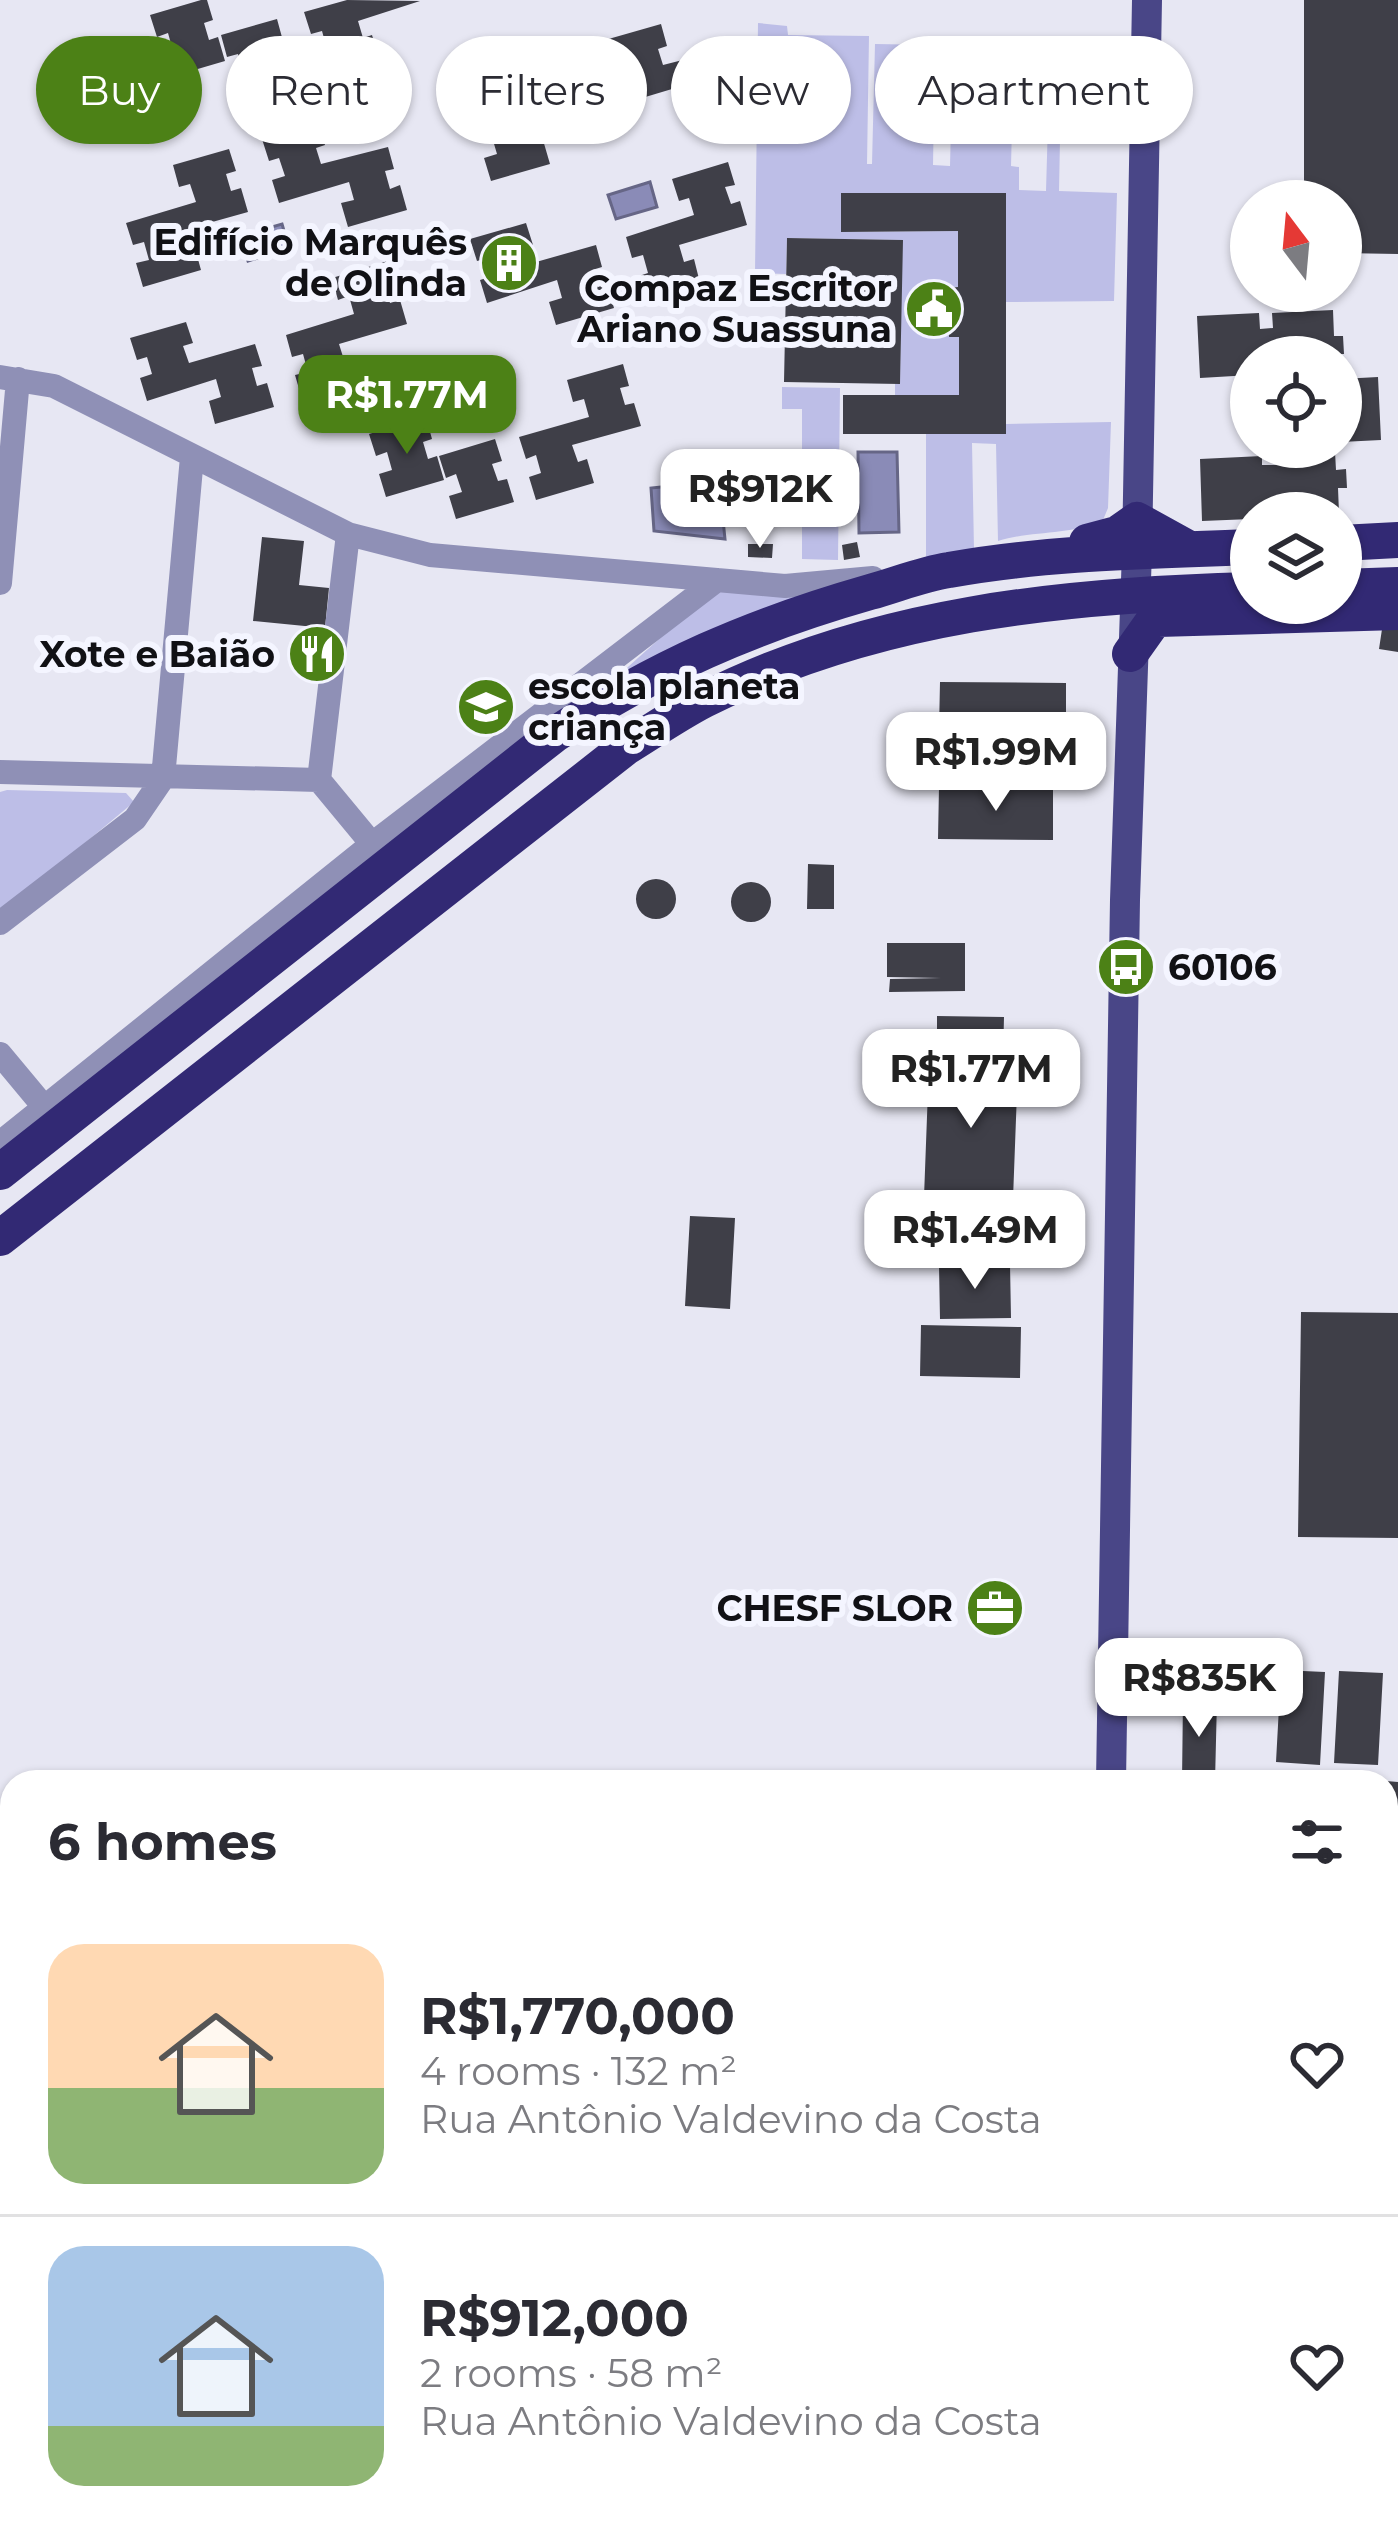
<!DOCTYPE html>
<html lang="en">
<head>
<meta charset="utf-8">
<style>
	:root { --surface:#fff; --page:#f2f2f3; --text:#2b2b33; --muted:#7c7c81; --line:#e1e1e2; --accent:#4c8116 }
	body { margin:0; font-family:Montserrat,sans-serif; background:var(--page); color:var(--text); height:100vh; display:flex; flex-direction:column; font-size:45px; white-space:nowrap }
	* { box-sizing:border-box; margin:0 }
	p { font-size:39px; color:var(--muted) }
	.icon { flex:none; width:66px; height:66px; fill:none; stroke:currentColor; stroke-width:2; stroke-linecap:round; stroke-linejoin:round }
	.map { position:relative; flex:1; overflow:hidden }
	.drawer { position:absolute; left:0px; top:1770px; width:1398px; height:768px; display:flex; flex-direction:column; background:var(--surface); border-radius:36px 36px 0 0; box-shadow:0 3px 9px #0004 }
	.drawer>* { flex:none }
	.top-card { position:absolute; left:36px; top:36px; width:1326px; height:108px; display:flex; gap:24px }
	.needle { width:78px; rotate:344deg }
	.fabs { position:absolute; left:1230px; top:180px; display:grid; gap:24px }
	.fabs a { display:grid; place-items:center; width:132px; height:132px; border-radius:50%; background:var(--surface); box-shadow:0 3px 9px #0004; font-size:60px }
	.price { position:absolute; translate:-50% -102px; padding:0 27px; border-radius:24px; background:#fff; color:#222; font-size:39px; line-height:78px; filter:drop-shadow(0 3px 6px #0008) }
	.price::after { content:''; position:absolute; left:50%; top:72px; width:36px; height:27px; margin-left:-18px; background:inherit; clip-path:polygon(0 0,100% 0,50% 100%) }
	.price.selected { background:var(--accent); color:#fff }
	ul { padding:0; list-style:none }
	li { display:flex; align-items:center; gap:36px; height:300px; padding:0 48px }
	li+li { border-top:3px solid var(--line) }
	li span { display:grid; place-items:center; flex:none; width:336px; height:240px; border-radius:36px; color:#555 }
	li>.icon { margin-inline-start:auto }
	span .icon { width:144px; height:144px; fill:#fffc; stroke-width:1 }
	li b { font-size:51px }
	h2 { display:flex; justify-content:space-between; align-items:center; height:144px; padding:0 48px; font-size:51px }
	.chip { padding:0 42px; border-radius:54px; background:var(--surface); box-shadow:0 3px 9px #0004; font-size:42px; line-height:108px }
	.chip.selected { background:var(--accent); color:#fff }
	.map>svg:first-child { display:block }
	.green { fill:#bdbee7 }
	.water { fill:#8a8bb7; stroke:#666686; stroke-width:3 }
	.building { fill:#3f3f48 }
	.lines { fill:none; stroke-linecap:round; stroke-linejoin:round }
	.street { stroke:#8f90b6; stroke-width:24 }
	.secondary { stroke:#65659b; stroke-width:30 }
	.primary { stroke:#494687; stroke-width:30 }
	.highway { stroke:#322974; stroke-width:36 }
	.labels { text-anchor:middle; stroke-width:12; stroke-linejoin:round; paint-order:stroke }
	.poi-label { font-size:36px; font-weight:bold; fill:#111115; stroke:#f4f5ff; text-anchor:end }
</style>
</head>
<body>
<div class="map">
<svg width="1398" height="2538" viewBox="0 0 1398 2538">
	<rect width="100%" height="100%" fill="#e7e7f3"/>
	<!-- green -->
	<path class="green" d="M758 23 787 26 788 35 869 36 867 164H872L875 44 935 45 933 165 950 166 953 46 1014 47 1011 166 1019 167V190L1046 191 1049 88H1061L1059 191 1117 193 1114 301 1006 302 1005 193H841L842 232 958 231V287L948 288 949 336 959 337V395H895V384L900 383 902 240 787 238 786 274 755 273Z
		M782 387 840 388 838 560 802 559V409H782Z
		M1111 422 1108 508 1103 520C1070 536 1033 530 998 541L996 444 972 443 974 550 926 557V434H1005L1006 424Z
		M716 588 799 595 657 659 580 710Z
		M7 790 126 793 134 802 0 914V792Z
		M1110 2526H1231V2538H1111Z"/>
	<!-- water -->
	<path class="water" d="M650 182 657 207 616 219 608 195Z
		M282 224 289 248 248 261 240 236Z
		M858 452H897L899 532 859 533Z
		M719 481 725 539 654 531 651 488Z"/>
	<!-- building -->
	<path class="building" d="M201 0H207L213 20 204 23 209 40 218 37 225 61 167 78 160 55 173 51 168 33 157 37 150 15Z
		M347 0 420 1 358 21 363 38 372 35 379 59 321 76 314 53 327 49 322 31 311 34 304 12Z
		M1304 0H1398V254L1341 253V201H1304Z
		M277 19 283 41 274 44 279 61 288 58 296 82 237 99 230 75 243 72 238 54 227 57 221 35Z
		M661 24 667 46 658 49 663 65 730 48 737 70 728 72 732 89 742 86 749 110 691 127 684 104 697 101 692 83 622 104 615 81 627 77 622 59 611 62 605 40Z
		M578 44 584 65 575 68 580 85 589 82 596 106 528 126 533 143 543 140 550 164 491 181 484 158 497 154 492 137 481 140 475 118 544 96 539 79 528 82 522 60Z
		M319 123 325 145 316 148 321 164 388 147 394 169 385 171 390 189 400 185 407 210 348 227 341 203 354 200 349 182 279 203 272 180 285 176 279 158 269 161 262 139Z
		M229 149 236 171 226 174 231 191 241 188 248 212 180 231 185 249 194 245 201 270 143 287 136 263 149 260 144 242 133 245 126 223 196 202 190 184 179 187 173 165Z
		M728 162 735 185 725 187 731 204 740 201 747 225 679 245 684 262 694 259 700 283 642 300 636 277 648 273 643 255 632 258 626 237 694 215 689 198 679 201 672 179Z
		M841 193H1006V434H843V395H959V337H949L948 288 958 287V231L841 232Z
		M526 223 533 245 524 247 529 264 596 245 602 267 592 270 598 287 607 284 614 308 556 325 549 302 562 298 557 280 487 303 480 280 493 276 488 258 477 261 470 239Z
		M787 238 903 240 900 384 784 382Z
		M388 261 394 283 385 286 390 303 400 300 407 324 339 344 344 360 353 358 361 381 302 399 295 375 308 372 303 354 292 357 286 335 354 314 349 296 338 300 332 278Z
		M1333 310 1334 336H1343L1344 354 1251 357V375L1200 378 1197 316 1259 313 1260 329 1273 328 1272 313Z
		M186 322 193 343 183 346 189 363 255 344 262 366 252 368 257 386 267 383 274 407 215 424 209 401 221 397 216 379 147 401 140 378 152 374 147 357 137 360 130 338Z
		M623 364 629 386 620 388 625 405 634 403 641 426 572 445 578 462 587 459 594 483 536 500 529 477 541 473 536 455 526 459 519 437 589 417 584 399 573 402 567 380Z
		M1378 377 1381 440 1341 442V379Z
		M426 417 432 439 423 442 428 459 437 456 444 480 386 497 379 474 392 470 387 452 376 456 369 434Z
		M495 439 502 461 492 464 498 481 507 479 514 502 456 519 449 496 462 492 456 474 446 478 439 456Z
		M1335 452 1336 470 1346 469 1347 488H1338L1339 513H1278V501L1264 502 1265 513H1251V519L1202 521 1200 459 1262 456V465H1276L1275 455Z
		M262 537 304 541 299 585 329 588 325 628 253 621Z
		M857 542 860 557 844 560 842 545Z
		M748 544H773L772 558 748 557Z
		M1384 616H1398V652L1379 649Z
		M940 682 1066 683V731L939 730Z
		M939 787 1053 788V840L938 839Z
		M808 864 834 865V909H807Z
		M636 899a20 20 0 1 1 40 0a20 20 0 1 1-40 0Z
		M731 902a20 20 0 1 1 40 0a20 20 0 1 1-40 0Z
		M887 943H965V991L889 992 890 979 941 978 887 977Z
		M937 1016 1004 1017 1003 1058 937 1056Z
		M929 1063 1018 1065 1013 1199 924 1197Z
		M690 1216 735 1218 730 1309 685 1306Z
		M1010 1264 1011 1318 940 1319 939 1266Z
		M1301 1312 1398 1313V1538L1298 1537Z
		M921 1325 1021 1327 1020 1378 920 1376Z
		M1281 1670 1325 1672 1320 1765 1276 1762Z
		M1339 1671 1383 1673 1378 1765 1334 1763Z
		M1183 1699H1217L1215 1782H1182Z
		M1386 1781 1398 1782V1854L1386 1853Z
		M1387 2066H1398V2428H1386Z
		M0 2459H12V2484H0Z
		M28 2526H94V2534L103 2538H28Z"/>
	<g class="lines">
		<!-- street -->
		<path class="street" d="M0 377 54 386 348 534 430 555 785 586 873 578
			M348 534 319 780 372 844
			M0 583 18 379
			M0 772 319 780
			M0 923 135 819 163 778 192 457
			M0 1054 45 1108
			M0 1143 372 844 717 580
			M668 2526V2538
			M812 2526V2538
			M945 2526 1005 2538
			M253 2538V2526
			M398 2538 399 2526
			M537 2538V2526
			M1247 2538 1248 2526"/>
		<!-- secondary -->
		<path class="secondary" d="M0 2200 12 2203
			M1386 2469 1398 2472"/>
		<!-- primary -->
		<path class="primary" d="M1111 1782 1125 900 1137 551 1147 0
			M1097 2538V2526"/>
		<!-- highway -->
		<path class="highway" d="M1087 542 1117 534 1137 520 1186 547
			M1341 543 1398 540
			M1341 587 1398 585
			M1158 619 1398 612
			M1130 654 1152 623 1176 608
			M0 1172 554 735C657 667 751 626 870 592 896 585 922 574 949 570 1048 552 1151 551 1251 547
			M0 1238 625 748C651 732 677 714 704 700 874 614 1063 595 1251 590"/>
	</g>
	<!-- icons -->
	<defs>
		<g id="building-disc" transform="scale(3)"><circle r="9.5" fill="#4c8116" stroke="#f4f5ff"/><path d="M-4-6H4V6H1V3H-1V6H-4ZM-2.5-4.3h1.7v1.8h-1.7ZM.8-4.3h1.7v1.8H.8ZM-2.5-1h1.7V.8h-1.7ZM.8-1h1.7V.8H.8Z" fill="#fff"/></g>
		<g id="civic-disc" transform="scale(3)"><circle r="9.5" fill="#4c8116" stroke="#f4f5ff"/><path d="M-.6-6.5H3V-4.5H.6V-3L4-1V1h2V6H-6V1h2V-1L-.6-3ZM-1.2 2.5V6h2.4V2.5Z" fill="#fff"/></g>
		<g id="restaurant-disc" transform="scale(3)"><circle r="9.5" fill="#4c8116" stroke="#f4f5ff"/><path d="M-5-6h1v4h1v-4h1v4h1v-4h1v5L-1.5 .5V6h-2V.5L-5-1ZM5-6V6H3V1.5H1.5Q1.5-4 5-6Z" fill="#fff"/></g>
		<g id="school-disc" transform="scale(3)"><circle r="9.5" fill="#4c8116" stroke="#f4f5ff"/><path d="M0-5L7-2L0 1L-7-2ZM-4 1L0 2.5L4 1V4Q0 6-4 4Z" fill="#fff"/></g>
		<g id="bus-disc" transform="scale(3)"><circle r="9.5" fill="#4c8116" stroke="#f4f5ff"/><path d="M-5-6H5V4H4V6H2V4H-2V6H-4V4H-5ZM-3.5-4V0h7V-4ZM-3.5 1.2v1.5H-2V1.2ZM2 1.2v1.5H3.5V1.2Z" fill="#fff"/></g>
		<g id="office-disc" transform="scale(3)"><circle r="9.5" fill="#4c8116" stroke="#f4f5ff"/><path d="M-6-3h4V-5.5h4V-3h4V5H-6ZM-1-4.5V-3h2v-1.5ZM-6 0V1H6V0Z" fill="#fff"/></g>
	</defs>
	<g fill-rule="evenodd">
		<use href="#building-disc" x="509" y="263"/>
		<use href="#civic-disc" x="934" y="309"/>
		<use href="#restaurant-disc" x="317" y="654"/>
		<use href="#school-disc" x="486" y="707"/>
		<use href="#bus-disc" x="1126" y="967"/>
		<use href="#office-disc" x="995" y="1608"/>
	</g>
	<g class="labels">
		<!-- poi labels -->
		<g class="poi-label">
			<text x="467" y="255">Edifício Marquês<tspan x="467" dy="41">de Olinda</tspan></text>
			<text x="892" y="301">Compaz Escritor<tspan x="892" dy="41">Ariano Suassuna</tspan></text>
			<text x="275" y="667">Xote e Baião</text>
			<text x="528" y="699" text-anchor="start">escola planeta<tspan x="528" dy="41">criança</tspan></text>
			<text x="1168" y="980" text-anchor="start">60106</text>
			<text x="953" y="1621">CHESF SLOR</text>
		</g>
	</g>
</svg>
<div class="fabs">
<a><svg class="needle" viewBox="-14 -14 28 28"><path d="M0-13l5 13h-10z" fill="#e53935"/><path d="M0 13l5-13h-10z" fill="#7c7c81"/></svg></a>
<a><svg class="icon" aria-label="locate" viewBox="0 0 24 24"><circle cx="12" cy="12" r="6"/><path d="M12 2v4M12 18v4M2 12h4M18 12h4"/></svg></a>
<a><svg class="icon" aria-label="layers" viewBox="0 0 24 24"><path d="M12 4l9 5-9 5-9-5zM3 14l9 5 9-5"/></svg></a>
</div>
<b class="price selected" style="left:407px;top:457px">R$1.77M</b>
<b class="price" style="left:760px;top:551px">R$912K</b>
<b class="price" style="left:996px;top:814px">R$1.99M</b>
<b class="price" style="left:971px;top:1131px">R$1.77M</b>
<b class="price" style="left:975px;top:1292px">R$1.49M</b>
<b class="price" style="left:1199px;top:1740px">R$835K</b>
<div class="top-card">
<a class="chip selected">Buy</a>
<a class="chip">Rent</a>
<a class="chip">Filters</a>
<a class="chip">New</a>
<a class="chip">Apartment</a>
</div>
<section class="drawer">
<h2>6 homes<svg class="icon" aria-label="filters" viewBox="0 0 24 24"><path d="M4 7h16M4 17h16"/><circle cx="9" cy="7" r="2"/><circle cx="15" cy="17" r="2"/></svg></h2>
<ul>
<li><span style="background:linear-gradient(#ffd9b3 60%,#8fb573 0)"><svg class="icon" aria-label="home" viewBox="0 0 24 24"><path d="M3 11l9-7 9 7M6 9v11h12V9"/></svg></span><div><b>R$1,770,000</b><p>4 rooms · 132 m²</p><p>Rua Antônio Valdevino da Costa</p></div><svg class="icon" aria-label="heart" viewBox="0 0 24 24"><path d="M12 20l-8-8c-3-5 5-10 8-4 3-6 11-1 8 4z"/></svg></li>
<li><span style="background:linear-gradient(#a9c7e8 75%,#8fb573 0)"><svg class="icon" aria-label="home" viewBox="0 0 24 24"><path d="M3 11l9-7 9 7M6 9v11h12V9"/></svg></span><div><b>R$912,000</b><p>2 rooms · 58 m²</p><p>Rua Antônio Valdevino da Costa</p></div><svg class="icon" aria-label="heart" viewBox="0 0 24 24"><path d="M12 20l-8-8c-3-5 5-10 8-4 3-6 11-1 8 4z"/></svg></li>
</ul>
</section>
</div>
</body>
</html>
